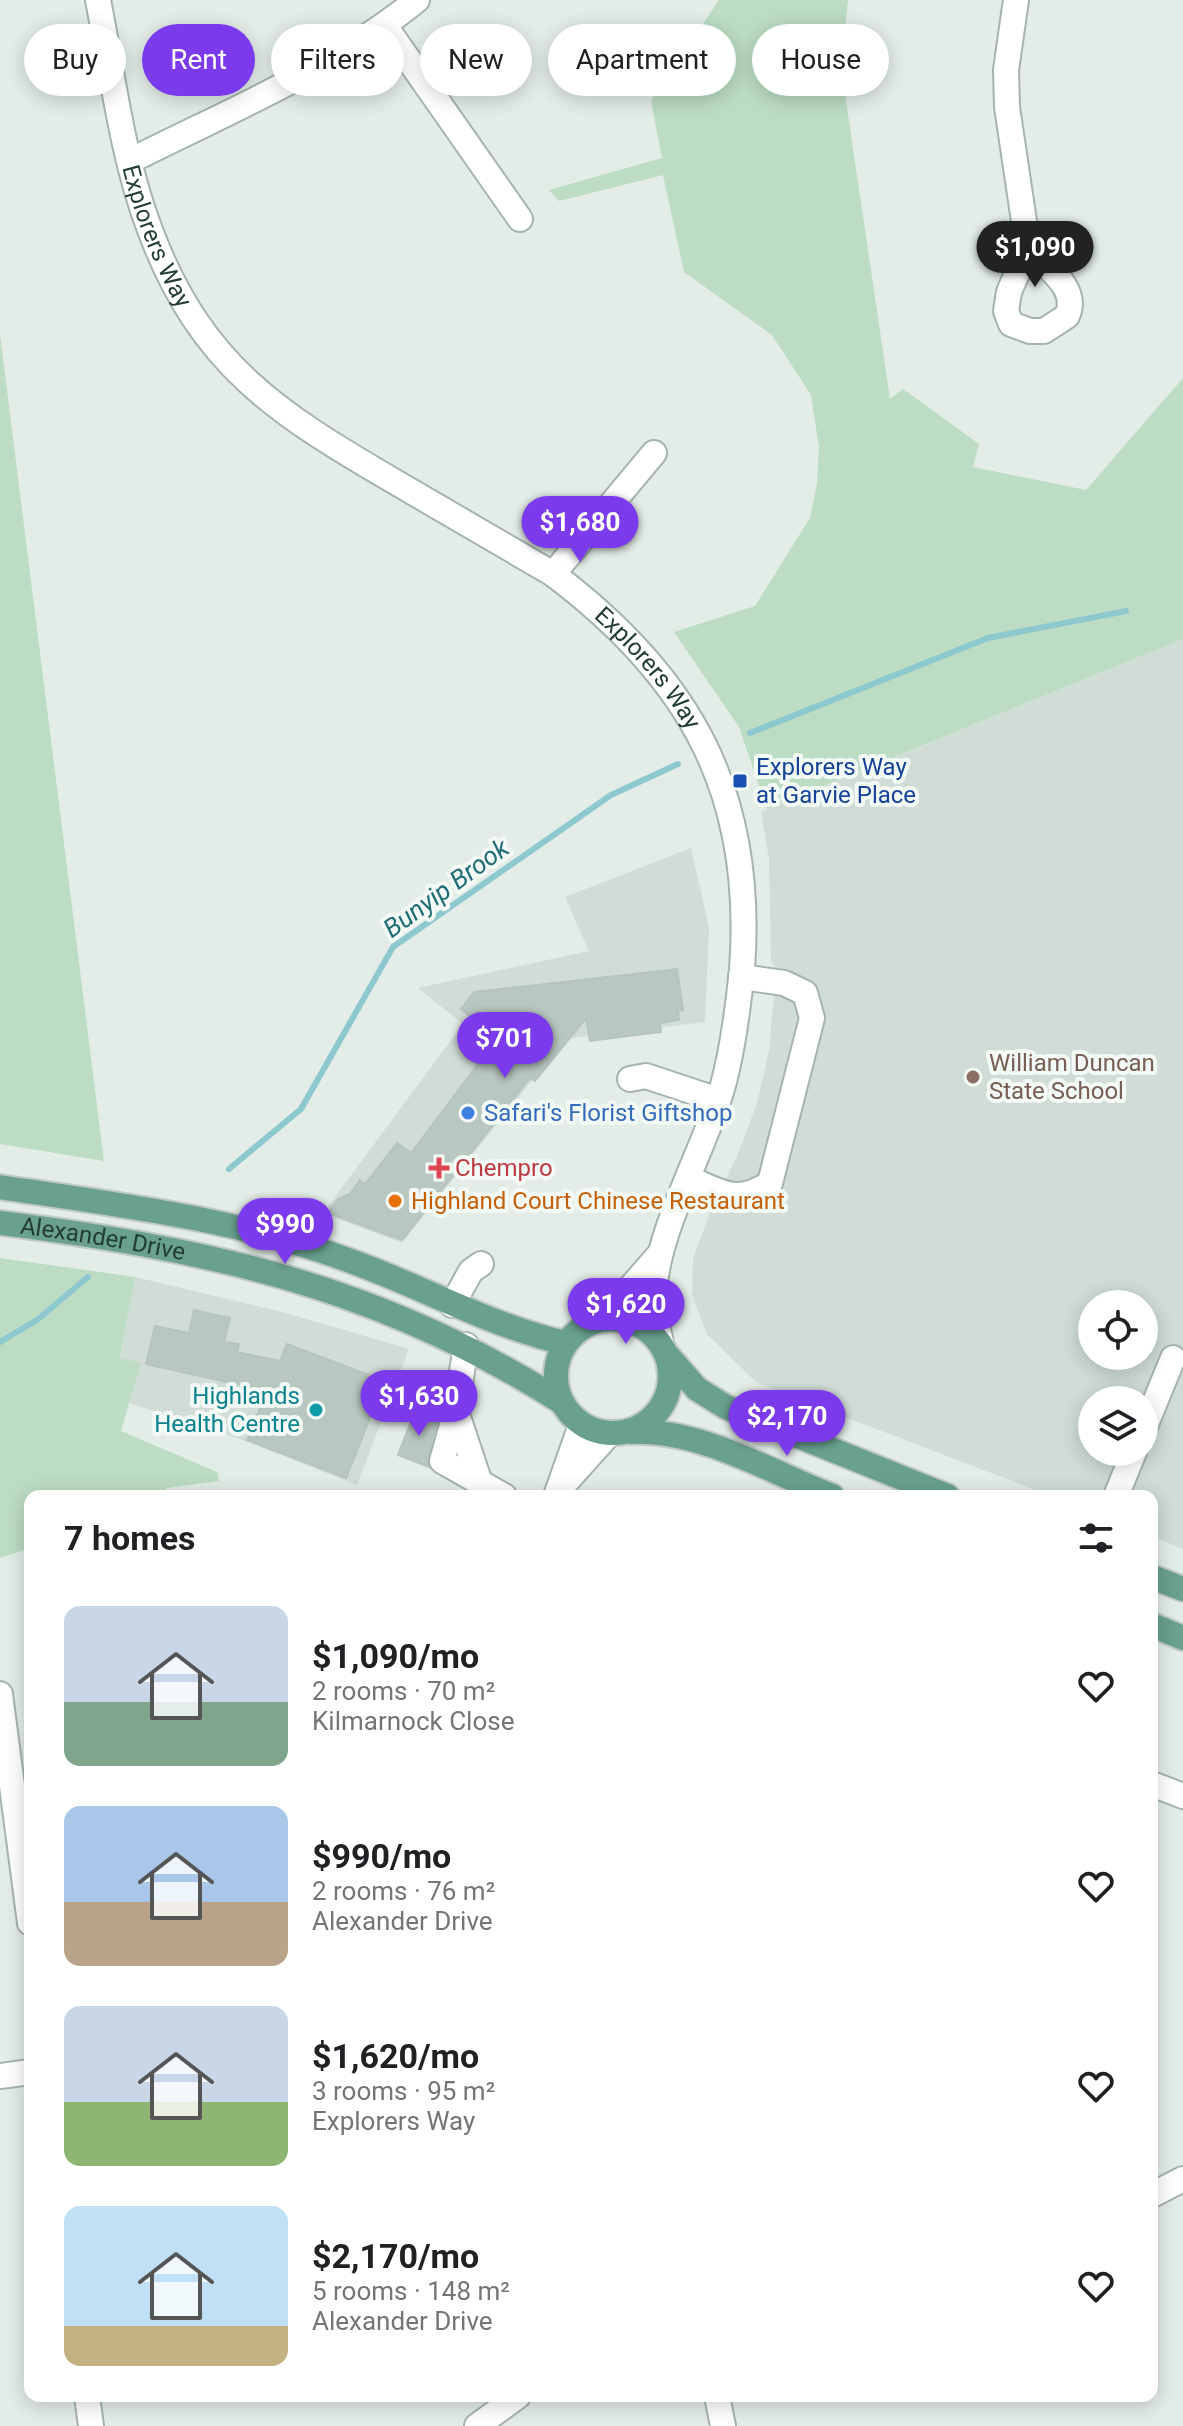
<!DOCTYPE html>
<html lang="en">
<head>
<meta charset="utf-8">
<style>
	:root { --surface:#fff; --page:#f6f6f6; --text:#202124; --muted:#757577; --accent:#7c3aed }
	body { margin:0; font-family:Roboto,sans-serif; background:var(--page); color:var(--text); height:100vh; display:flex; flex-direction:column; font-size:30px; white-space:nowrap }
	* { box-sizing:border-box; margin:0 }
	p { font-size:26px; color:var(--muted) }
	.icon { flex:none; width:44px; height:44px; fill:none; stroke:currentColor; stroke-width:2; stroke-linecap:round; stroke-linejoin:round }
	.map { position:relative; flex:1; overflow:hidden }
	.sheet { position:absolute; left:24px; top:1490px; width:1134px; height:912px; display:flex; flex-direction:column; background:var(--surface); border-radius:16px; box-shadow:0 4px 20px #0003 }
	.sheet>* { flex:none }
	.hud { position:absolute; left:24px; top:24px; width:1136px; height:72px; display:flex; gap:16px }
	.buttons { position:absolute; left:1078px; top:1290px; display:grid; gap:16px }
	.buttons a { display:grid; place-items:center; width:80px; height:80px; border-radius:50%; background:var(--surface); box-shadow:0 4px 20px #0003; font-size:40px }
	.price { position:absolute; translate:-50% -68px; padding:0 18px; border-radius:28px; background:var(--accent); color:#fff; font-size:26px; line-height:52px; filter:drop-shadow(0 2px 4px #0008) }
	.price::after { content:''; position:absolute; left:50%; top:48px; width:24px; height:18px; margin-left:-12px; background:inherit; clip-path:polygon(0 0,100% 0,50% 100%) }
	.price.active { background:#222; color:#fff }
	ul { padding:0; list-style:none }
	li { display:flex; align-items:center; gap:24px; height:200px; padding:0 40px }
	li span { display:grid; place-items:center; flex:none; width:224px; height:160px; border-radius:16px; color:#555 }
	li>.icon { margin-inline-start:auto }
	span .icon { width:96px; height:96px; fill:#fffc; stroke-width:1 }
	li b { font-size:34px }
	h2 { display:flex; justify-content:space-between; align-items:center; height:96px; padding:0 40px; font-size:34px }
	.chip { padding:0 28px; border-radius:36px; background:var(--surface); box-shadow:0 4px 20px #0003; font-size:28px; line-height:72px }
	.chip.active { background:var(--accent); color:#fff }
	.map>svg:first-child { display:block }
	.built { fill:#d1dcd6; fill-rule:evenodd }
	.green { fill:#bcdcc3 }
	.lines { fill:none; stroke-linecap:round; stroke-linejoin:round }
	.stream { stroke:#8dc8cf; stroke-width:6 }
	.building { fill:#b8c7c0; stroke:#b5c5be; stroke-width:2 }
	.minor-casing { stroke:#a6b4ae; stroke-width:28 }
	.major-casing { stroke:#c1c9c6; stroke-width:28 }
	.minor { stroke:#fff; stroke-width:24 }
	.major { stroke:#69a08f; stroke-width:24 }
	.transit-dot { fill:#1a4fb4; stroke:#f3f9f5; stroke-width:3 }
	.education-dot { fill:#8d6e63; stroke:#f3f9f5; stroke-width:3 }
	.shop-dot { fill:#3f7fe0; stroke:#f3f9f5; stroke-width:3 }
	.health-dot { fill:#e0444e; stroke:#f3f9f5; stroke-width:3 }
	.food-dot { fill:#e8710a; stroke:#f3f9f5; stroke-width:3 }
	.culture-dot { fill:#0f9aa8; stroke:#f3f9f5; stroke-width:3 }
	.labels { text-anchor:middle; stroke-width:8; stroke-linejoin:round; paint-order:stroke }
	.street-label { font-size:24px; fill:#233d34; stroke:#f3f9f5 }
	.transit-label { font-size:24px; fill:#164399; stroke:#f3f9f5; text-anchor:start }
	.education-label { font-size:24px; fill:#785e54; stroke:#f3f9f5; text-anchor:start }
	.shop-label { font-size:24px; fill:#366cbe; stroke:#f3f9f5; text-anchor:start }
	.health-label { font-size:24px; fill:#be3a42; stroke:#f3f9f5; text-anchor:start }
	.food-label { font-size:24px; fill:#c56008; stroke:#f3f9f5; text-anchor:start }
	.culture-label { font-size:24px; fill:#0d838f; stroke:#f3f9f5; text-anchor:end }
	.water-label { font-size:26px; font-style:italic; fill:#1f6d76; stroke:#f3f9f5 }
</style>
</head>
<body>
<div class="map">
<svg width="1183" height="2426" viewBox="0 0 1183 2426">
	<rect width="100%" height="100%" fill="#e3ece7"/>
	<!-- built -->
	<path class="built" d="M1183 639V1549L1152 1536V1496H1051L757 1383 707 1334 692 1295 693 1258 713 1205 737 1157 757 1103 769 1051 776 971 771 959 769 859 761 812ZM1092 1304H1144V1356H1092ZM1092 1400H1144V1452H1092Z
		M691 848 709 928 705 1022 565 1039 402 1243 323 1213 463 1024 418 988 589 951 565 897Z
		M135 1277 286 1313 409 1349 357 1485 240 1439 129 1403 140 1363 120 1359Z"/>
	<!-- green -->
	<path class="green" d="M719 0H848L841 67 890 399 903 389 979 444 973 467 1086 490 1183 378V639L767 809 739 727 674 632 755 606 810 518 817 484 819 447 811 395 772 335 684 272 663 175 559 201 549 190 662 158 651 101Z
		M0 335 104 1161 0 1144Z
		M0 1258 135 1277 120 1358 141 1363 121 1431 217 1472 219 1481 166 1488V1496H30V1548L0 1558Z"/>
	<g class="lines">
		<!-- stream -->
		<path class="stream" d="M750 733 988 638 1126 611
			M229 1169 301 1109 393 947 611 795 678 764
			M0 1342 37 1320 88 1277"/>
	</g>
	<!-- building -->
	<path class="building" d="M677 969 683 1010 678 1011 679 1020 660 1023 661 1032 590 1041 586 1018 535 1081 530 1078 402 1240 328 1213 338 1199 350 1194 360 1180 365 1184 397 1143 411 1153 478 1064 465 1055 485 1029 461 1009 474 992Z
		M194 1310 230 1318 224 1342 239 1344 237 1352 280 1361 287 1344 385 1381 346 1478 247 1440 267 1391 146 1364 155 1326 189 1333Z
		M416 1409 438 1418 428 1457 429 1467 398 1455Z"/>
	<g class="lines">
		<!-- minor casing -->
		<g class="minor-casing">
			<g id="minor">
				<path id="s1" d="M98 0C113 76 122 157 150 230 201 366 277 413 397 483 449 513 501 544 553 574 691 678 755 794 742 969 738 1009 733 1050 722 1089 703 1152 656 1233 654 1295 653 1311 658 1328 661 1343"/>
				<path d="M1016 0 1006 70 1007 107 1028 248 1009 292 1006 311 1011 324 1030 331H1044L1067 316C1080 288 1046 267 1028 248"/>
				<path d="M385 26 520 219"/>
				<path d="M130 161C227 112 332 69 417 0"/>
				<path d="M553 574 654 453"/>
				<path d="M630 1079 646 1076 718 1100"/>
				<path d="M690 1179C724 1193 736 1205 770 1183L812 1018 805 993 784 983 741 977"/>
				<path d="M452 1305 471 1271 481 1264"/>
				<path d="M603 1319 658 1256"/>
				<path d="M466 1345 456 1411 480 1483"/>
				<path d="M456 1411 442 1461 504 1496"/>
				<path d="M1144 1429 1173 1358"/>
				<path d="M566 1482 609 1434"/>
				<path d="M556 1496 581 1425"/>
				<path d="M1116 1496 1134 1452"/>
				<path d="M0 1694 30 1923"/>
				<path d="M1152 1784 1183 1796"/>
				<path d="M0 2076 30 2072"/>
				<path d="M1152 2195 1183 2179"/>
				<path d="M87 2396 91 2426"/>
				<path d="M717 2396 723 2426"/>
				<path d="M477 2426 518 2396"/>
			</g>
		</g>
		<!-- major casing -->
		<g class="major-casing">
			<g id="major">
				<path d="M0 1187C120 1205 241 1219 356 1263 427 1289 491 1326 565 1343"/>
				<path id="s2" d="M0 1223C209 1249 380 1287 560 1401"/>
				<circle cx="613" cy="1376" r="57"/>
				<path d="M669 1357 697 1389 726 1407 947 1496"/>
				<path d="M631 1432C700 1429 769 1471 832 1496"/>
				<path d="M1152 1577 1183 1589"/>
				<path d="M1152 1625 1183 1638"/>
			</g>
		</g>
		<!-- minor -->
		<use href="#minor" class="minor"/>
		<!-- major -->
		<use href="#major" class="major"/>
	</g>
	<!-- markers -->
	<rect class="transit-dot" x="732" y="773" width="16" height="16" rx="4"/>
	<circle class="education-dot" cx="973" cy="1077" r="8"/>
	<circle class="shop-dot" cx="468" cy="1113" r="8"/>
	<path class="health-dot" d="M435 1156h8v8h8v8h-8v8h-8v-8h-8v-8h8z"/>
	<circle class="food-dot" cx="395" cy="1201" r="8"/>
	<circle class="culture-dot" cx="316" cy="1410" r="8"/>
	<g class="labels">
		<!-- street labels -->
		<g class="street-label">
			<text dy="8" stroke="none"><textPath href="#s1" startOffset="244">Explorers Way</textPath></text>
			<text dy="8" stroke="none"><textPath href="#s1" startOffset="914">Explorers Way</textPath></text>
			<text dy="8" stroke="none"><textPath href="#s2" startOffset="104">Alexander Drive</textPath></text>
		</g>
		<!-- transit labels -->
		<g class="transit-label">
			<text x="756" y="775">Explorers Way<tspan x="756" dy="28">at Garvie Place</tspan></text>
		</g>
		<!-- education labels -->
		<g class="education-label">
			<text x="989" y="1071">William Duncan<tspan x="989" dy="28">State School</tspan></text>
		</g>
		<!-- shop labels -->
		<g class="shop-label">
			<text x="484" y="1121">Safari's Florist Giftshop</text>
		</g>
		<!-- health labels -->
		<g class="health-label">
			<text x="455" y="1176">Chempro</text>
		</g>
		<!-- food labels -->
		<g class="food-label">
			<text x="411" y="1209">Highland Court Chinese Restaurant</text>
		</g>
		<!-- culture labels -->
		<g class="culture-label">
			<text x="300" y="1404">Highlands<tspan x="300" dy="28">Health Centre</tspan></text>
		</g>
		<!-- water labels -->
		<g class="water-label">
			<text transform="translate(446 888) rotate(-36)" y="9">Bunyip Brook</text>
		</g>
	</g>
</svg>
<div class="buttons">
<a><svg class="icon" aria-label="locate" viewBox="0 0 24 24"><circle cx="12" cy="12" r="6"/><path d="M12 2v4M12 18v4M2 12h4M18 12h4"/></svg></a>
<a><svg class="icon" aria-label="layers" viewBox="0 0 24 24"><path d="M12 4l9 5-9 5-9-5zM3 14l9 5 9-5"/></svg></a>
</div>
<b class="price active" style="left:1035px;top:289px">$1,090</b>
<b class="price" style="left:580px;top:564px">$1,680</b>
<b class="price" style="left:505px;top:1080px">$701</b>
<b class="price" style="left:285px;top:1266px">$990</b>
<b class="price" style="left:626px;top:1346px">$1,620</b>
<b class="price" style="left:419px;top:1438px">$1,630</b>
<b class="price" style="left:787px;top:1458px">$2,170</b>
<div class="hud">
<a class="chip">Buy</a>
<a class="chip active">Rent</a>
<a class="chip">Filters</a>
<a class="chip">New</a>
<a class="chip">Apartment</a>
<a class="chip">House</a>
</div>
<section class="sheet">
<h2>7 homes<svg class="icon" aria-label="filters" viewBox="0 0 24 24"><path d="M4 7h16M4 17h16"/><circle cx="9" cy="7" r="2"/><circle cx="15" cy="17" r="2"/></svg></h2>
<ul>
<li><span style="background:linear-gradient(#c9d6e8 60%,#7fa58c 0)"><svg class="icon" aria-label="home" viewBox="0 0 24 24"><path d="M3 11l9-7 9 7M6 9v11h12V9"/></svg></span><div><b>$1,090/mo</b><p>2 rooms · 70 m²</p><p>Kilmarnock Close</p></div><svg class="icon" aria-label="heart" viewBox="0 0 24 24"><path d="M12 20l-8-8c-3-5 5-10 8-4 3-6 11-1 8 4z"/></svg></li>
<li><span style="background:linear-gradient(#a9c7e8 60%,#b9a48a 0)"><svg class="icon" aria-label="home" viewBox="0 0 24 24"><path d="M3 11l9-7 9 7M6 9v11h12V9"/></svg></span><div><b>$990/mo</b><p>2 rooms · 76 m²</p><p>Alexander Drive</p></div><svg class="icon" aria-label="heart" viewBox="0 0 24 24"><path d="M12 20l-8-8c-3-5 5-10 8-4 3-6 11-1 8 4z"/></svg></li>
<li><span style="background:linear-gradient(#c9d6e8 60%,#8fb573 0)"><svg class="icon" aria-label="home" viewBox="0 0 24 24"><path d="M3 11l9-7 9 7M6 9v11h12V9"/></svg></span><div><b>$1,620/mo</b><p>3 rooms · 95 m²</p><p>Explorers Way</p></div><svg class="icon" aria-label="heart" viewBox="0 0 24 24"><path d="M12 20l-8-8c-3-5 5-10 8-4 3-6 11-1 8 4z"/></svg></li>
<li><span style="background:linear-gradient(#bfe0f5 75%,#c2b280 0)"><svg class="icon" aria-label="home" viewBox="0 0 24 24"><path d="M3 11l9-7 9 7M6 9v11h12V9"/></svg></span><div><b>$2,170/mo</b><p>5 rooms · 148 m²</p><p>Alexander Drive</p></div><svg class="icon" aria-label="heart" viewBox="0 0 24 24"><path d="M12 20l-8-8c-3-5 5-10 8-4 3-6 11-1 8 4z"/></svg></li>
</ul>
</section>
</div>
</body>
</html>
